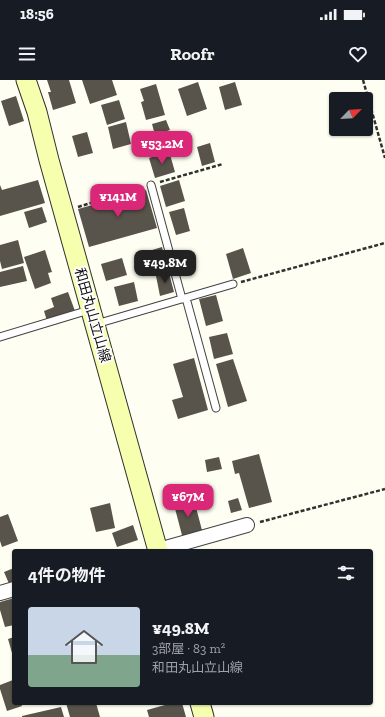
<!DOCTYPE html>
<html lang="ja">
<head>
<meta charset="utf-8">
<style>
	:root { --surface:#171b24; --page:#20242c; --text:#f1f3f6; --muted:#9ea1a6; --accent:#db2777 }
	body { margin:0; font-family:"Zilla Slab","Noto Sans JP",serif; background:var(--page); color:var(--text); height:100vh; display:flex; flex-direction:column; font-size:15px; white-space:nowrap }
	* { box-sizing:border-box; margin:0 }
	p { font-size:13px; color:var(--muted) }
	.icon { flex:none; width:22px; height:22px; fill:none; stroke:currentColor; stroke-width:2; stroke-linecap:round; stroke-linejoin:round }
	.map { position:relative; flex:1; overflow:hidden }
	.panel { position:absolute; left:12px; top:469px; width:361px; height:156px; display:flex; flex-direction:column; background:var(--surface); border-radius:4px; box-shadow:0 1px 3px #0004 }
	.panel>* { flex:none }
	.needle { width:26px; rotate:65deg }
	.tools { position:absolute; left:329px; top:12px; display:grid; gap:8px }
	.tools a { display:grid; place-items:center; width:44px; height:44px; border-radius:4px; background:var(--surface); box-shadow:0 1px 3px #0004; font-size:20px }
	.price { position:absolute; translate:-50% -34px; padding:0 9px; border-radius:8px; background:var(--accent); color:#fff; font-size:13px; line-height:26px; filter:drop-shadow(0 1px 2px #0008) }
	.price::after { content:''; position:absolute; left:50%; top:24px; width:12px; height:9px; margin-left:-6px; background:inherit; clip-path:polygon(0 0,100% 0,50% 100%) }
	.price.current { background:#222; color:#fff }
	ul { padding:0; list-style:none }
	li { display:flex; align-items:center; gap:12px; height:100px; padding:0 16px }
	li span { display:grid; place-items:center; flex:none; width:112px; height:80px; border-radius:4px; color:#555 }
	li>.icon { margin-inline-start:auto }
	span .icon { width:48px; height:48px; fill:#fffc; stroke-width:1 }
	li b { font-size:17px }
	h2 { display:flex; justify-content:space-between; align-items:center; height:48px; padding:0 16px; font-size:17px }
	.status { display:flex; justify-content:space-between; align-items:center; height:28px; padding:0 20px; background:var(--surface); direction:ltr }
	.status svg { height:11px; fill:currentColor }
	header { display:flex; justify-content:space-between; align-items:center; height:52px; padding:0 16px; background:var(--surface); font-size:18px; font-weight:800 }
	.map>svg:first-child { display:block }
	.building { fill:#59544b }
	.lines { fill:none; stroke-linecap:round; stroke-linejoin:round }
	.lane-casing { stroke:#424242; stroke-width:9 }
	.street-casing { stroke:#424242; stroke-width:16 }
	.secondary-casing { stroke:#313131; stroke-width:21 }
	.path { stroke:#313131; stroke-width:2.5; stroke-dasharray:4 2; stroke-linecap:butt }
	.lane { stroke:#fff; stroke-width:7 }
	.street { stroke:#fff; stroke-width:14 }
	.secondary { stroke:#f5ffad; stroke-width:19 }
	.labels { text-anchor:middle; stroke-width:4; stroke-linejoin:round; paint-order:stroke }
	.street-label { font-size:14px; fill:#0f0f0f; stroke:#fff }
</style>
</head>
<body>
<div class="status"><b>18:56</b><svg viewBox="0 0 49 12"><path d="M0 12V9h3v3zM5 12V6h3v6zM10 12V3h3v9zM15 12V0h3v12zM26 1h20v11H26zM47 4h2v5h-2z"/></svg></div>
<header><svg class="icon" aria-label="menu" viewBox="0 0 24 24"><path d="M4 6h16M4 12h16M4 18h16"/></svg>Roofr<svg class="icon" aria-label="heart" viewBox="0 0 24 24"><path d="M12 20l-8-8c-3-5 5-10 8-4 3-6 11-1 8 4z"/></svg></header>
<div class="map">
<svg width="385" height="637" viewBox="0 0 385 637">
	<rect width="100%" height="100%" fill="#fefff2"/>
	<!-- building -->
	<path class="building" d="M47 0H69L76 23 53 30 48 12H51Z
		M82 0H112L117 15 90 24Z
		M198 2 207 29 187 36 178 9Z
		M235 2 242 25 225 30 219 7Z
		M156 4 165 35 146 40 141 22 144 21 140 9Z
		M16 16 24 41 9 46 1 21Z
		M119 20 125 39 107 45 101 25Z
		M166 40 170 50 155 55 152 44Z
		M126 42 131 64 113 69 108 47Z
		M87 52 93 73 78 77 72 56Z
		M210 63 215 82 202 86 197 67Z
		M169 71 175 92 155 98 149 78Z
		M38 100 45 123 0 136V105L2 110Z
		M179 100 185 121 166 127 160 106Z
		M146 110 157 148 89 167 78 129Z
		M42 127 47 142 29 148 24 132Z
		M184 128 190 151 176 155 169 132Z
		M18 160 24 183 2 189 0 181V165Z
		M162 167 167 186 154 190 149 171Z
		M243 168 251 193 233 199 226 174Z
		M45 170 52 192 48 193 51 203 35 209 24 177Z
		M122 178 127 195 106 201 101 184Z
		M23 186 27 201 0 207V192Z
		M169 193 174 212 160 216 156 196Z
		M134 202 138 221 119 226 114 207Z
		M68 212 75 231 47 241 44 231 54 227 51 218Z
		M216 215 223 241 206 246 199 219Z
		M227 253 233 274 214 279 209 257Z
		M194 278 208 330 178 339 172 320 183 317 173 284Z
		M233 279 247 321 228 327 216 284Z
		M259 374 272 422 249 428 239 393 235 394 232 381Z
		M219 377 222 389 207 392 205 380Z
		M193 416 203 454 183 459 173 421Z
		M238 418 242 430 231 433 228 421Z
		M110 423 115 448 96 452 90 428Z
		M8 434 18 461 2 467 0 461V437Z
		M133 445 138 460 117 467 112 453Z
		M14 488V505L10 506 4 492Z
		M14 518V545L5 547 0 530V522Z
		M14 557V572L12 573 8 559Z
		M13 600 14 623H21L22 626 7 631 0 609V605Z
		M66 623H96L100 637H70Z
		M172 623H182L186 637H149L147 630Z
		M61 627 64 637H22V636Z"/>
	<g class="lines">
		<!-- lane casing -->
		<g class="lane-casing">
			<path id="lane" d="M151 105 182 219
				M186 218 216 328
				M96 244 233 204
				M0 257 89 230"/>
		</g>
		<!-- street casing -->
		<g class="street-casing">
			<path id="street" d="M155 471 247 445
				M0 513 14 509"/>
		</g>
		<!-- secondary casing -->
		<g class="secondary-casing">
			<path id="secondary" d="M26 0 37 32 49 80 158 471
				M200 623 204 637"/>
		</g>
		<!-- path -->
		<path class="path" d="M363 0 385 78
			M160 102 223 84
			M78 127 142 107
			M241 202 385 163
			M260 442 385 409"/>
		<!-- lane -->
		<use href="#lane" class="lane"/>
		<!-- street -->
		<use href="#street" class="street"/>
		<!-- secondary -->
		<use href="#secondary" class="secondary"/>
	</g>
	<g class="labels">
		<!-- street labels -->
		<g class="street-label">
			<text transform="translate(93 235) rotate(74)" y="5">和田丸山立山線</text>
		</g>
	</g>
</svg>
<div class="tools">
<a><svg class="needle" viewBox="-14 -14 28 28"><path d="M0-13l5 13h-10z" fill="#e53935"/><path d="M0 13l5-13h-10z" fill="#9ea1a6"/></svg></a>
</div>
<b class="price" style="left:162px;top:85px">¥53.2M</b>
<b class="price" style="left:118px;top:138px">¥141M</b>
<b class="price current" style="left:165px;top:204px">¥49.8M</b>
<b class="price" style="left:188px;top:438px">¥67M</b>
<section class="panel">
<h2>4件の物件<svg class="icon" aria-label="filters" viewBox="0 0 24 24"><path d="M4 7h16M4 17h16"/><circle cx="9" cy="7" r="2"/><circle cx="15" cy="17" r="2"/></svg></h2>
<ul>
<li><span style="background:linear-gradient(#c9d6e8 60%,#7fa58c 0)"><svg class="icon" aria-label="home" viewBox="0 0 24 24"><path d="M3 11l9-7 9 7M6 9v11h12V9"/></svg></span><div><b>¥49.8M</b><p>3部屋 · 83 m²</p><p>和田丸山立山線</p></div></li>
</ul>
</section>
</div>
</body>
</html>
